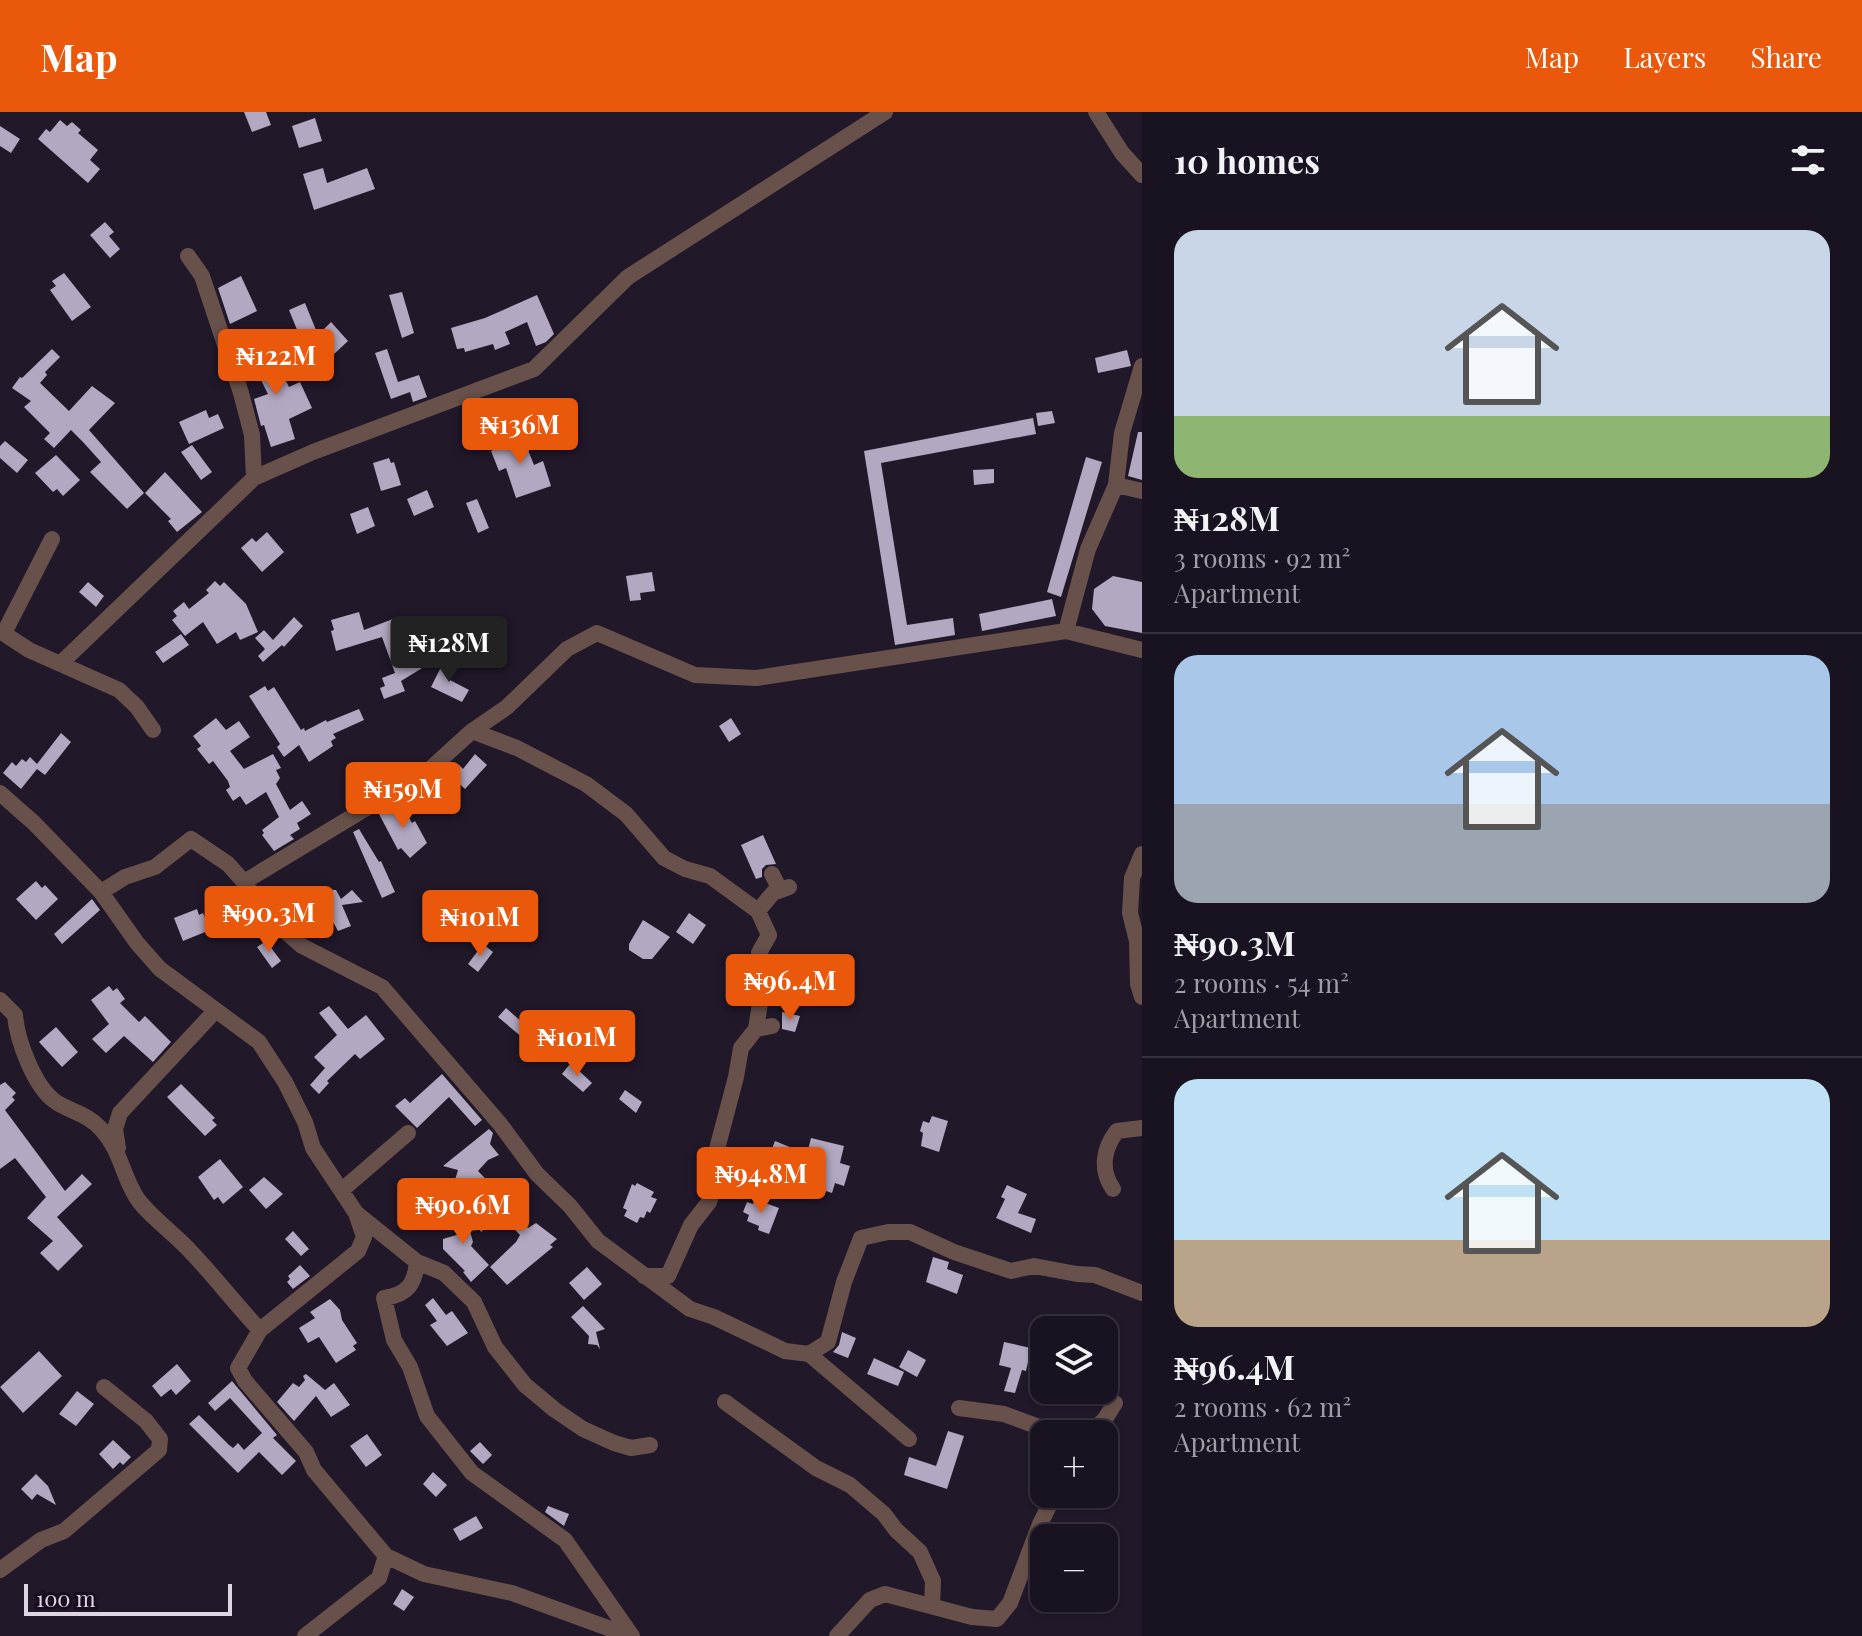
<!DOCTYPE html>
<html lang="en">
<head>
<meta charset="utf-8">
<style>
	:root { --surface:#191220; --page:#221b29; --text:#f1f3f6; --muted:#9f9ea5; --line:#37323e; --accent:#ea580c }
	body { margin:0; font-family:"Playfair Display",serif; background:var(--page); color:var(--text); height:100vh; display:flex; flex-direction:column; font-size:30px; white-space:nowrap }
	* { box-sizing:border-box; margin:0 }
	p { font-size:26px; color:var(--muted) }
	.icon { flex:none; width:44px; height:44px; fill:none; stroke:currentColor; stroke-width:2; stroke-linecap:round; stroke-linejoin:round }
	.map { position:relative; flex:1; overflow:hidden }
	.panel { display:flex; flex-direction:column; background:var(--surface); width:720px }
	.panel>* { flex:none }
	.fabs { position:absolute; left:1030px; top:1204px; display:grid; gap:16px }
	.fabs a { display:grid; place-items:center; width:88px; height:88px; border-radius:16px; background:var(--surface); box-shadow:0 2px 6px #0004,0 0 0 2px var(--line); font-size:40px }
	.scale { position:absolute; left:24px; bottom:20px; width:208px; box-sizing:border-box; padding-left:8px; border:4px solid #ddd7e4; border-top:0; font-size:22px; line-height:28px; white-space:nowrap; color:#ddd7e4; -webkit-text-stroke:6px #180e20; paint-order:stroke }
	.price { position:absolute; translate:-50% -68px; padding:0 18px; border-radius:8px; background:var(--accent); color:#fff; font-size:26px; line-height:52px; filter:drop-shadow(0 2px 4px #0008) }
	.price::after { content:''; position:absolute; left:50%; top:48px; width:24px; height:18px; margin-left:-12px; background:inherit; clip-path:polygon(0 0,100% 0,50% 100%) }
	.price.active { background:#222; color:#fff }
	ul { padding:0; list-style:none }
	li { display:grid; align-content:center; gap:16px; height:424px; padding:0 32px }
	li+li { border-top:2px solid var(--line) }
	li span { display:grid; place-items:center; height:248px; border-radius:24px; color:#555 }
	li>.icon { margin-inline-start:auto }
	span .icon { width:144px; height:144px; fill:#fffc; stroke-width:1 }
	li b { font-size:34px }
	h2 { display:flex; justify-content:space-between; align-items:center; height:96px; padding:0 32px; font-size:34px }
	header { display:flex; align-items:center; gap:48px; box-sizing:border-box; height:112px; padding:0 40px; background:var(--accent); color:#fff }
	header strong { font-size:38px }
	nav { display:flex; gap:44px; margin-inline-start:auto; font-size:28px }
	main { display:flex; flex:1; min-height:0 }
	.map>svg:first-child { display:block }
	.building { fill:#b2a8c1 }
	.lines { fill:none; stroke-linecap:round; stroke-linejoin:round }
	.street { stroke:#69514b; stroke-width:16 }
</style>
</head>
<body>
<header>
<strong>Map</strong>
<nav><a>Map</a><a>Layers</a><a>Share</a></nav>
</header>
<main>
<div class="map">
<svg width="1142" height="1524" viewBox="0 0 1142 1524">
	<rect width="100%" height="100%" fill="#21182a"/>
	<!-- building -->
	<path class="building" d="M244 0H266L271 13 252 20Z
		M315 6 322 29 299 36 292 14Z
		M60 8 67 14 72 10 81 18 78 21 98 38 90 48 100 57 88 71 38 27 46 17 50 20Z
		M0 14 20 27 11 41 0 34Z
		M323 56 327 71 367 56 375 77 314 98 303 62Z
		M105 110 114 120 109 124 120 137 110 146 90 123Z
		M64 161 91 195 72 209 50 178 56 174 52 169Z
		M241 164 257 199 230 212 218 176Z
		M402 180 414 221 402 226 389 183Z
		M537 183 554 222 546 230 536 234 527 210 505 220 510 232 495 238 493 232 465 240 464 236 457 237 451 216 485 206Z
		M305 191 318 223 331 210 348 229 319 256 304 240V235L289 198Z
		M272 233 276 249 289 275 300 270 312 296 289 307 295 327 271 335 264 313 261 314 254 287 268 282 253 252 245 254 241 241Z
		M52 237 60 245 45 260 47 263 40 271 69 299 92 274 115 291 89 318 144 381 127 397 90 360 101 350 83 330 71 318 54 336 44 327 50 321 24 295 31 289 12 276 20 265 22 266Z
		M387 237 398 270 419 263 427 285 413 290 410 280 391 287 375 241Z
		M1127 238 1131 254 1098 261 1095 246Z
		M206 298 209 306 218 302 224 316 189 332 179 310Z
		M1052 299 1055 311 1038 314 1036 301Z
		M1033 306 1036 322 881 351 907 513 953 506 955 523 895 533 864 339Z
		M510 320 514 328 518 326 522 335 526 333 534 353 543 349 551 374 516 386 506 356 499 359 491 339 500 335 496 326Z
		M1138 320H1142V368L1128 364Z
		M5 329 28 348 17 361 0 346V334Z
		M192 333 212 360 201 368 181 340Z
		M56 343 80 368 63 384 57 377 53 380 35 361Z
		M1086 345 1102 350 1061 485 1047 480Z
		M389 346 391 351 394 350 401 373 381 379 373 351Z
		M994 357V371L974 373 973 358Z
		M165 360 202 400 177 420 168 409 171 407 145 381Z
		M427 378 434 395 414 404 407 387Z
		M477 387 489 416 478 421 466 391Z
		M368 395 375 414 357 422 350 402Z
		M267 420 284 440 262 460 241 436 252 426 256 430Z
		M652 460 655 479 640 481 641 488 630 489 626 464Z
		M1113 464 1142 470V521L1105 514 1092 497 1094 477Z
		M215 469 220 474 224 470 246 492 258 520 240 528 236 520 217 532 203 510 185 524 172 508 177 504 173 499 184 490 189 497 209 481 206 478Z
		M88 470 104 484 96 495 79 480Z
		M1052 487 1056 504 982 519 979 502Z
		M359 500 364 518 393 507 394 512 404 508 416 543 424 538 432 550 401 569 405 579 384 587 380 576 385 574 382 566 395 561 382 525 336 539 331 519 334 518 331 508Z
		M294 505 303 514 284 535 282 533 263 550 258 544 265 537 255 526 264 518 273 528Z
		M181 522 189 533 163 551 155 540Z
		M443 551 453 556 448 567 469 578 462 590 431 575Z
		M265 574 268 579 274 575 301 618 304 616 305 619 326 608 327 610 359 597 364 608 333 622 336 626 331 629 333 634 309 650 299 633 284 645 277 635 280 632 249 584Z
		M216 606 226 618 239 609 250 625 230 639 244 657 273 642 281 656 276 658 280 666 276 672 290 698 302 689 311 702 297 711 300 717 290 723 294 727 274 739 262 723 264 721 262 718 279 705 266 680 246 693 240 684 233 689 226 678 230 675 228 669 213 649 209 652 197 637 201 634 193 624Z
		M731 606 741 622 729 630 719 614Z
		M61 621 71 630 45 663 37 657 21 677 3 661 12 650 16 654 22 647 26 650 30 645 37 652Z
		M475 642 487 653 465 677 450 663 459 653 463 657Z
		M400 689 412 711 415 709 427 731 410 746 401 736 398 738 379 702Z
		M359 717 379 750 381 749 395 780 382 786 353 720Z
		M763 723 776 752 766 753 762 757V765L756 767 741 733Z
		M36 769 42 776 45 773 58 787 36 808 16 787Z
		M310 776 336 778 341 787 352 778 363 790 342 793 351 814 338 819 326 797 321 800 307 786 314 782Z
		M92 787 100 798 62 832 54 822Z
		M197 797 199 803 203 801 210 818 183 829 174 806Z
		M689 801 706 813 693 832 676 820Z
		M643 808 670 825 652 847H643L629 838V832Z
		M266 829 281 849 272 856 257 835Z
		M483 832 493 840 478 860 468 852Z
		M109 874 113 879 117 876 125 887 120 891 139 910 145 904 171 930 153 950 124 924 106 941 92 927 109 912 91 888Z
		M329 894 348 917 366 903 385 927 360 947 355 942 327 969 329 971 319 982 310 973 325 956 314 945 337 923 319 901Z
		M506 896 531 918 523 926 498 905Z
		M782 900 800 904 795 920 782 917Z
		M56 915 78 940 62 955 39 930Z
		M569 953 574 954 592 971 583 980 562 962Z
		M442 962 482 1008 475 1014 449 985 417 1016 395 994 405 986 410 991Z
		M5 970 16 981 12 985 15 988 5 998 65 1079 82 1062 92 1072 57 1105 83 1134 58 1159 40 1141 53 1129 27 1106 46 1085 15 1046 0 1057V973Z
		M181 972 215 1006 212 1008 217 1013 205 1024 167 985Z
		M625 978 642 990 636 1001 619 987Z
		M932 1004 948 1009 939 1040 921 1034 923 1021 920 1019 923 1009 929 1011Z
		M489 1017 493 1021 490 1032 499 1043 488 1048 478 1059 510 1092 481 1120 461 1079 463 1073 455 1068 458 1058 443 1054Z
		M811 1026 844 1034 840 1051 850 1054 844 1074 835 1071 832 1081 826 1079 824 1084 807 1079 809 1073 792 1067 797 1052 770 1042 775 1029 807 1042Z
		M220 1047 243 1075 223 1092 218 1085 214 1088 198 1065Z
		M264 1065 283 1082 266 1097 249 1078Z
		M637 1071 654 1080 651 1085 657 1087 650 1101 647 1099 644 1106 640 1105 637 1111 624 1104 627 1098 623 1096 632 1072 635 1074Z
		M1007 1073 1027 1082 1018 1101 1036 1107 1031 1121 996 1106 1005 1087 1001 1085Z
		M755 1087 779 1096 769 1122 758 1118 759 1114 747 1109 749 1103 743 1100 747 1090 753 1092Z
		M424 1089 431 1098 407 1117 400 1108Z
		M448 1093 478 1118 470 1119 473 1130 471 1134 489 1153 471 1170 463 1160 465 1159 443 1137V1127L463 1121 441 1103Z
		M511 1099 528 1116 536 1111 557 1127 550 1133 553 1135 507 1173 490 1155 516 1130 520 1123 504 1106Z
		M293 1119 309 1137 301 1144 285 1127Z
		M933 1145 949 1150 947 1157 963 1163 957 1182 926 1170Z
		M300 1153 310 1164 293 1177 287 1170 290 1167 288 1164Z
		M587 1155 602 1172 584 1188 569 1171Z
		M433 1186 446 1203 452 1199 468 1221 447 1234 430 1213 437 1209 425 1193Z
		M330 1187 340 1198 342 1208 357 1231 353 1234 356 1238 336 1251 319 1225 308 1231 299 1216 315 1206 310 1200Z
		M583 1194 605 1217 596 1220 600 1237 597 1233 588 1232 589 1224 571 1205Z
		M842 1220 856 1226 848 1246 833 1240 839 1233Z
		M1004 1230 1031 1236 1026 1259 1022 1258 1015 1281 1004 1279 1011 1256 999 1253Z
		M908 1238 926 1248 917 1265 899 1255Z
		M39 1239 62 1264 23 1301 0 1275Z
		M874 1246 904 1260 898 1274 867 1262Z
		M177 1252 191 1269 176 1283 171 1277 161 1285 152 1274Z
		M306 1262 325 1278 334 1271 350 1293 331 1305 316 1284 294 1309 277 1290 293 1271 299 1275 305 1268 303 1264Z
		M232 1269 277 1323 273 1326 296 1349 282 1363 259 1340 238 1361 189 1312 199 1303 229 1333 233 1336 238 1331 244 1338 262 1321 230 1286 215 1299 208 1291Z
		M77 1279 94 1292 76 1314 59 1302Z
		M948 1319 964 1324 947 1377 904 1363 909 1345 936 1354Z
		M367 1322 382 1343 366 1355 350 1334Z
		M113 1328 131 1345 123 1353 120 1350 113 1357 99 1342Z
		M480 1330 492 1343 483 1352 470 1339Z
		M433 1360 447 1373 436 1385 423 1372Z
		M36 1362 48 1374 56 1393 37 1382 32 1388 21 1377Z
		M548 1394 569 1402 564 1414 545 1400Z
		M476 1404 483 1416 460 1429 453 1417Z
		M402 1477 414 1485 404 1499 393 1492Z"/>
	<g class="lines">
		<!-- street -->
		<path class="street" d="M1096 0 1122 41 1142 63
			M188 144 202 164 241 281 252 323 254 366
			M1142 254 1122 321 1116 373 1142 379
			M0 519 29 538 119 578 137 595 153 618
			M1066 519 1142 538
			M4 521 52 427
			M60 552 254 366 313 340 534 257 628 165 885 0
			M472 619 517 636 586 672 626 702 664 746 685 757 710 764 758 799 769 823 759 841 765 859 756 917
			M0 681 34 711 101 780 125 765 155 755 191 727 228 752 244 770 428 659 472 619 507 595 567 537 597 521 695 563 756 566 1066 519 1088 437 1116 373
			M1142 742 1132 766 1130 801 1137 829 1138 872 1142 885
			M772 762 780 778
			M244 770 272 808 302 834 382 875 500 1012 537 1062 570 1094 598 1129 690 1197 714 1205 785 1239 809 1242 909 1327
			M101 780 137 831 160 857 259 930 285 970 305 1010 313 1036 356 1101 417 1150C415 1172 407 1183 384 1186L394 1228 410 1255 427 1304 472 1361 565 1428 632 1524
			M758 799 773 781 789 775
			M0 888 15 903C17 928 34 975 56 990 73 1001 87 1001 102 1018 120 1038 122 1061 135 1083 145 1101 176 1123 191 1140 215 1165 236 1193 260 1218
			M118 1036 115 1017 120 1001 216 898
			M1113 1077C1100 1058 1103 1037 1117 1019L1142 1016
			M342 1078 408 1021
			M356 1101 364 1125 358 1139 260 1218 238 1256 245 1269 306 1340 314 1358 386 1444 424 1462 512 1481 630 1524
			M417 1150 444 1161 474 1190 495 1235 525 1273 555 1298 583 1317 614 1331 631 1336 650 1333
			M644 1164H668L691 1113 709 1090 720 1057 717 1037 736 965 741 936 756 917 772 914
			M809 1242 828 1230 844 1170 861 1126 888 1120H910L954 1140 1011 1159 1034 1154 1077 1162 1095 1163 1142 1181
			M725 1290 816 1356 850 1373 884 1402 896 1418 920 1440 933 1469 932 1494
			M959 1296 1004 1302 1058 1322
			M1090 1322 1105 1307 1115 1291
			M0 1458 41 1428 64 1419 159 1338 160 1327 146 1309 104 1275
			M305 1524 379 1466 386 1444
			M837 1524 870 1488 885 1482 972 1505 997 1507 1010 1491 1040 1412 1055 1382"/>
	</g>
</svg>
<div class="fabs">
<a><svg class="icon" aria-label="layers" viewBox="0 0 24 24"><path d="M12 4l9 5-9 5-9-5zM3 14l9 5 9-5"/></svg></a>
<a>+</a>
<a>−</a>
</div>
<div class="scale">100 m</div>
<b class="price" style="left:276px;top:285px">₦122M</b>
<b class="price" style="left:520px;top:354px">₦136M</b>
<b class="price active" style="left:449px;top:572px">₦128M</b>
<b class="price" style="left:403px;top:718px">₦159M</b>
<b class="price" style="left:269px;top:842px">₦90.3M</b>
<b class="price" style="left:480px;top:846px">₦101M</b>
<b class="price" style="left:790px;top:910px">₦96.4M</b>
<b class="price" style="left:577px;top:966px">₦101M</b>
<b class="price" style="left:761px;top:1103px">₦94.8M</b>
<b class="price" style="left:463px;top:1134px">₦90.6M</b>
</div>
<section class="panel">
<h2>10 homes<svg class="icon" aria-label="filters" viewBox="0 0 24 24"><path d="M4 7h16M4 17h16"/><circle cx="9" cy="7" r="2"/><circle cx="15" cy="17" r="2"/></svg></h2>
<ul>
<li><span style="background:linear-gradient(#c9d6e8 75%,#8fb573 0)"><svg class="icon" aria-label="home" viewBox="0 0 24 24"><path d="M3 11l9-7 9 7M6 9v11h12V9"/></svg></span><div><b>₦128M</b><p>3 rooms · 92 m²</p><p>Apartment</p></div></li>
<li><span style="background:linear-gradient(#a9c7e8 60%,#9aa5b1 0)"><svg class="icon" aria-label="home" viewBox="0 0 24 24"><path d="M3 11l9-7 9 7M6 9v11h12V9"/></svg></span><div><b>₦90.3M</b><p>2 rooms · 54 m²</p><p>Apartment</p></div></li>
<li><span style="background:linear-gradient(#bfe0f5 65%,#b9a48a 0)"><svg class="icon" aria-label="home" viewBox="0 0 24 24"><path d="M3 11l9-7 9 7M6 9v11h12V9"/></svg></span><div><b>₦96.4M</b><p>2 rooms · 62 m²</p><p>Apartment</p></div></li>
</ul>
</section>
</main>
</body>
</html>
